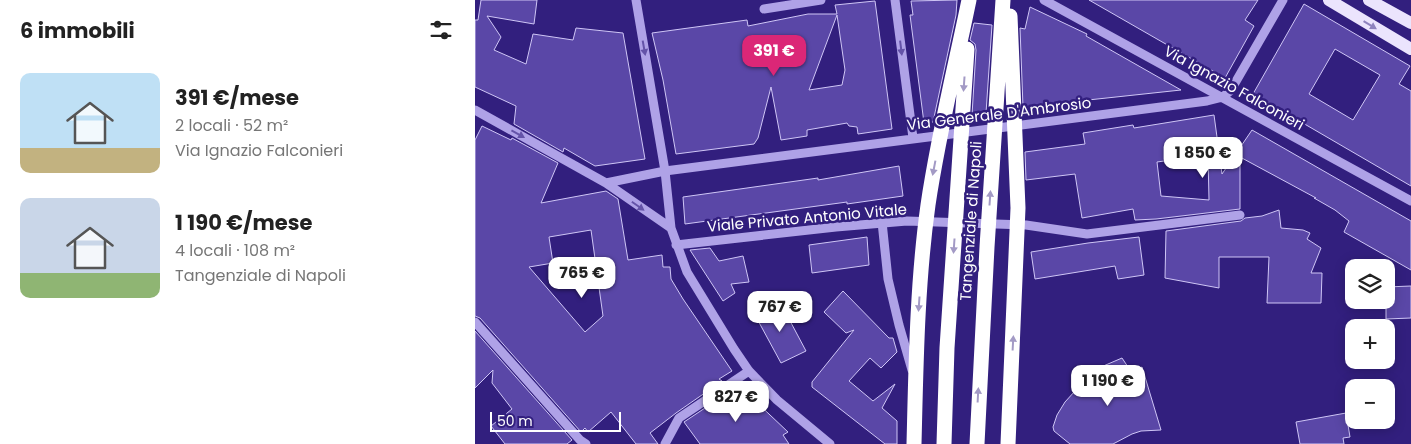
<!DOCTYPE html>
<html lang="it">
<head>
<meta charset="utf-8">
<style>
	:root { --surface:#fff; --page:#f2f2f2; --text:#222; --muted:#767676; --accent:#db2777 }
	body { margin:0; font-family:Poppins,sans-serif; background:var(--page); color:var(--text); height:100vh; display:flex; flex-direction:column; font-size:19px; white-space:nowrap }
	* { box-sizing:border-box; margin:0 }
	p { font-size:16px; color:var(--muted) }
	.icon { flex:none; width:28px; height:28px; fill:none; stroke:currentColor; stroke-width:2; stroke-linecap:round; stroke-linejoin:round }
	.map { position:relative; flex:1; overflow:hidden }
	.drawer { display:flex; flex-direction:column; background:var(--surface); width:475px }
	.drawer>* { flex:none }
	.controls { position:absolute; left:870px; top:259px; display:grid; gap:10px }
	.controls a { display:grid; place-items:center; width:50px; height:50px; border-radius:10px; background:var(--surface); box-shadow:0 2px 12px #0003; font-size:25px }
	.scale { position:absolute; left:15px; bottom:12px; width:131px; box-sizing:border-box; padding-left:5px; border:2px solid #fff; border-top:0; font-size:14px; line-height:18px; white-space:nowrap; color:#fff; -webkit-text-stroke:4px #321f7e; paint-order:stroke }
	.price { position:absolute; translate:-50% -42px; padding:0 11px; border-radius:10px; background:#fff; color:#222; font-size:16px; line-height:32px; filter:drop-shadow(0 1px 2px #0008) }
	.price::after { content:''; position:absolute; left:50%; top:30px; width:15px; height:11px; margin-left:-8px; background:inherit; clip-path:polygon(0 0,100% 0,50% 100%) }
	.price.active { background:var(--accent); color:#fff }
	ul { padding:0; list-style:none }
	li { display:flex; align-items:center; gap:15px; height:125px; padding:0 20px }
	li span { display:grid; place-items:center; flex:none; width:140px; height:100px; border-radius:10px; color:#555 }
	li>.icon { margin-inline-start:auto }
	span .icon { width:60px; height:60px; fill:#fffc; stroke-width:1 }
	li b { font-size:21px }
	h2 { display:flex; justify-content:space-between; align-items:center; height:60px; padding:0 20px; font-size:21px }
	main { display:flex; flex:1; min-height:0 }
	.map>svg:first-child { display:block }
	.building { fill:#5a47a7; stroke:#cfc6f6; fill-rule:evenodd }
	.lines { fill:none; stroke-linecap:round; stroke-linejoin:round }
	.minor { stroke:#afa2e7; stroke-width:9 }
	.major { stroke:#ebe4fd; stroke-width:12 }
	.highway { stroke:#fff; stroke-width:15 }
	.oneway { fill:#8e82be }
	.oneway2 { fill:#6453a8 }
	.oneway3 { fill:#a39ac5 }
	.labels { text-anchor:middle; stroke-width:5; stroke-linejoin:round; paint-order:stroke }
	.street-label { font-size:15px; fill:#fff; stroke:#321f7e }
</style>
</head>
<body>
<main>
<section class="drawer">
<h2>6 immobili<svg class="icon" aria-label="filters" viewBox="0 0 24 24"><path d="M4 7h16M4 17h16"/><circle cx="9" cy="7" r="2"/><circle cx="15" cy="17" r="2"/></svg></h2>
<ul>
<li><span style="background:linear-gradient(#bfe0f5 75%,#c2b280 0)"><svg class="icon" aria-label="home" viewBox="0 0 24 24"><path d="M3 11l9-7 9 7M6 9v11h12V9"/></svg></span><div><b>391 €/mese</b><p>2 locali · 52 m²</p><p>Via Ignazio Falconieri</p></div></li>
<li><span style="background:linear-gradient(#c9d6e8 75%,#8fb573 0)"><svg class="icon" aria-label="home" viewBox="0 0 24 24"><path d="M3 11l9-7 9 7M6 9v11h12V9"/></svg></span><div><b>1 190 €/mese</b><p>4 locali · 108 m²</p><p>Tangenziale di Napoli</p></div></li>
</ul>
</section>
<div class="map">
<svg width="936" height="444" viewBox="0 0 936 444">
	<rect width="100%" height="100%" fill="#321f7e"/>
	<!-- building -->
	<path class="building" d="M6 0H62L59 24 12 16 26 37 19 50 51 64 58 34 98 40 101 28 148 33 170 159 120 166 89 148 88 152 39 124 41 106 0 87V20H3Z
		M482 0 481 15 458 122 449 123 435 15H438L436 1Z
		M614 0H783L770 20 779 26 750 78Z
		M400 1 417 129 383 134 382 127 374 126 372 123 332 130V136L306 140 296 87 283 138 279 144 201 154 188 80 177 33 272 20 273 26 333 14H362L360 5ZM362 15 370 70 367 85 334 90Z
		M829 4 935 66 924 84 936 91V186L778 94ZM860 49 905 75 878 120 834 94Z
		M555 7 612 34 611 36 706 90 548 107 545 28 550 29Z
		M499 23 517 25 511 113 497 115 501 50 500 44 495 40Z
		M739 115 747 174 777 130 936 221V270L869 232 874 221 860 210 839 198H841L765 157V209L681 219 660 220 658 209 607 218 600 174 551 180 550 152 610 144 608 133 658 125 659 128ZM733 155 734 200 686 196 682 162Z
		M7 126 36 140 37 138 83 163 66 203 131 191 143 199 153 260 187 255 188 267H195L196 279 208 299 257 371 244 379 247 381 201 413 175 433 183 444H161L136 412 113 432 110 428 106 432 5 318 0 316V140ZM116 230 128 316 110 332 54 267 78 263 74 237Z
		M424 166 428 196 372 204V202L210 224 208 197 343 178V180Z
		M804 210 806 228 828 230 835 233 832 239 846 248 836 273H847L846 303H792L794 257H744V288L690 278 691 231 766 221 770 218 787 216Z
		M392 237 394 265 337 273 334 245Z
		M664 237 669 275 643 279 640 266 560 279 556 252 613 243Z
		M235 248 244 261 268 256 274 282 256 284 260 293 248 301 215 250Z
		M936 286V318L911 319V287Z
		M368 291 414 338H418L422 352 406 368 395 358 374 381 398 401 420 384 407 408 422 421V444H410L337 387V382L379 330 371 333 349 312Z
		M305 302 331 351 306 363 280 315Z
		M0 331 97 440 92 444H30L16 426 37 409 17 383 18 370 0 388Z
		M647 358 657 373 667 367 686 430 666 431 657 434 638 444H595L579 431 578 427 582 415 590 402 619 370Z
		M260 388 276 397 313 432 308 435 314 444H225L209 422Z
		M871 413 875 437 868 438 869 444H825L821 422Z"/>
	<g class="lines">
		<!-- minor -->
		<path class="minor" d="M161 0 190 171 196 228 212 272 259 349 274 371 302 400 355 444
			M420 0 438 138
			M569 0 936 201
			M289 9 346 0
			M0 110 131 183 196 228
			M131 183 190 171 732 101 748 97 756 90 808 0
			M407 222 413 279 424 325 437 370
			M201 245 361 227 432 221 551 225 612 234 765 215
			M0 322 105 440 111 444
			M190 444 204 418 274 371"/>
		<!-- major -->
		<path class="major" d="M854 0 936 49
			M894 0 936 23"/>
		<!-- highway -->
		<path class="highway" d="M439 444C441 365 442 284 453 205 463 136 480 68 494 0
			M469 444 472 348 492 49
			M502 444 512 247 528 0
			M533 444 543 208 535 16"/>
	</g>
	<!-- one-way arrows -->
	<defs><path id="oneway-solid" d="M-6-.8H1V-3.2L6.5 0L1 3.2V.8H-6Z" transform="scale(1.25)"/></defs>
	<use class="oneway" href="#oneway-solid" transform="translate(895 25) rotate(31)"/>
	<g class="oneway2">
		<use href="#oneway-solid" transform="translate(169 48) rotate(80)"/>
		<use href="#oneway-solid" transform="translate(426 48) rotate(83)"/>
		<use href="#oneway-solid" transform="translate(43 134) rotate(29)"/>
		<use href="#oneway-solid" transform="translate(163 206) rotate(35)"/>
	</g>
	<g class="oneway3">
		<use href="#oneway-solid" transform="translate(489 84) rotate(94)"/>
		<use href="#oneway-solid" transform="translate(459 168) rotate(101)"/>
		<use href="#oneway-solid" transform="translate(515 198) rotate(-86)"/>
		<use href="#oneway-solid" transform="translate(479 246) rotate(94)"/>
		<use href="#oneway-solid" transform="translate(444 304) rotate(94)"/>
		<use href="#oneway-solid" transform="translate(538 343) rotate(-87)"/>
		<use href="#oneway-solid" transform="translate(503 395) rotate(-87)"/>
	</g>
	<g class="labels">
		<!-- street labels -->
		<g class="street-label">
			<text transform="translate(759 88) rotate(29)" y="5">Via Ignazio Falconieri</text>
			<text transform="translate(524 114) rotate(-7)" y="5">Via Generale D'Ambrosio</text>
			<text transform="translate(332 218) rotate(-5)" y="5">Viale Privato Antonio Vitale</text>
			<text transform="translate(496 221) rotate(-86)" y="5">Tangenziale di Napoli</text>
		</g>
	</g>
</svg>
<div class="controls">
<a><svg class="icon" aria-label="layers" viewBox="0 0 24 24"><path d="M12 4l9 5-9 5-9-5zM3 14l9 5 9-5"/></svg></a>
<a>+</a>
<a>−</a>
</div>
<div class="scale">50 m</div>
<b class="price active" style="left:299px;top:77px">391 €</b>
<b class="price" style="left:728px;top:179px">1 850 €</b>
<b class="price" style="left:107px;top:299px">765 €</b>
<b class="price" style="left:305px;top:333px">767 €</b>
<b class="price" style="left:633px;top:407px">1 190 €</b>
<b class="price" style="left:261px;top:423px">827 €</b>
</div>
</main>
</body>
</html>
